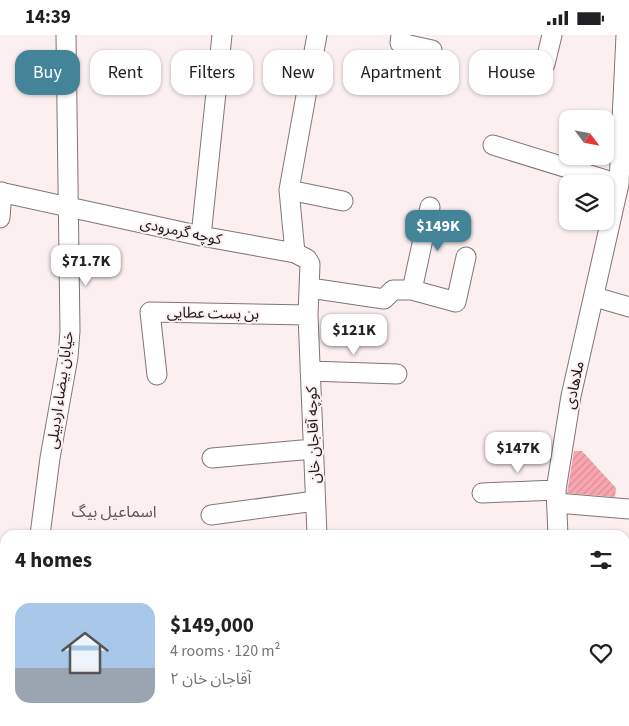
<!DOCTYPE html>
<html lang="en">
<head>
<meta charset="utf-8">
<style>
	:root { --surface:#fff; --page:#f6f6f6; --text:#202124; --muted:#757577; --accent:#448498 }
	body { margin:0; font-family:"Source Sans 3","Noto Sans Arabic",sans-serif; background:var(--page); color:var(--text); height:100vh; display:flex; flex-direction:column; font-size:19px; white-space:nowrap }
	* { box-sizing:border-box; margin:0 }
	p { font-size:16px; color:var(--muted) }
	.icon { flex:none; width:28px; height:28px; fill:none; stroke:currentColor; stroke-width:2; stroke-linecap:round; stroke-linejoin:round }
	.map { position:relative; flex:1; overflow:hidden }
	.details { position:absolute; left:0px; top:495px; width:630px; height:196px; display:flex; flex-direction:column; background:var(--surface); border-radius:15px 15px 0 0; box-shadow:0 1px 4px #0004 }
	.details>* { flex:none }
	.banner { position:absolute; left:15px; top:15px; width:600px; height:45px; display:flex; gap:10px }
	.needle { width:32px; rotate:122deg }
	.buttons { position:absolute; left:559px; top:75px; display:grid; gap:10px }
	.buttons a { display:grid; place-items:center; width:55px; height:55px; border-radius:10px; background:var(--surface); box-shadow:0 1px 4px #0004; font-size:25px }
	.price { position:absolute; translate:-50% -42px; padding:0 11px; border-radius:10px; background:#fff; color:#222; font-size:16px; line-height:32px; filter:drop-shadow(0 1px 2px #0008) }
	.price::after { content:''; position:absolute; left:50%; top:30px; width:15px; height:11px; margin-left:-8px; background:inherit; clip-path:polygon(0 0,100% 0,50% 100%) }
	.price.active { background:var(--accent); color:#fff }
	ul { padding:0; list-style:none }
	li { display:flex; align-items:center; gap:15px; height:125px; padding:0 15px }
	li span { display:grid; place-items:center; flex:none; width:140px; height:100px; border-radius:15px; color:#555 }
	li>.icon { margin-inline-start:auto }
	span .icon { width:60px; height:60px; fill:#fffc; stroke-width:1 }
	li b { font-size:21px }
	h2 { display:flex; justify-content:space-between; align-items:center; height:60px; padding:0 15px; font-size:21px }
	.pill { padding:0 18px; border-radius:15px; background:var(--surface); box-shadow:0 1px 4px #0004; font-size:18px; line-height:45px }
	.pill.active { background:var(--accent); color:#fff }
	.status { display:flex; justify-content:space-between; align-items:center; height:35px; padding:0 25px; background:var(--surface); direction:ltr }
	.status svg { height:14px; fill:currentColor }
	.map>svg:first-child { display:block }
	.building { fill:url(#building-hatch) }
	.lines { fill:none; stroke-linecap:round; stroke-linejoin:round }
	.minor-casing { stroke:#807576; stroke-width:21 }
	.minor { stroke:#fff; stroke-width:19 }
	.labels { text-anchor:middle; stroke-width:4; stroke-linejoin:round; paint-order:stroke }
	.street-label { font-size:15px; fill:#1b1718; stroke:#fbeff0 }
	.neighbourhood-label { font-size:16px; fill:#5f5556; stroke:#fbeff0 }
</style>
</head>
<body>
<div class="status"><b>14:39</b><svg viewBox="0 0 49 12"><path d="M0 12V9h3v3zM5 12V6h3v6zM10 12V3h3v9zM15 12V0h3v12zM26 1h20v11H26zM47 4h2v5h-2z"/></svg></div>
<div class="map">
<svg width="629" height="691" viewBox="0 0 629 691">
	<defs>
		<pattern id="building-hatch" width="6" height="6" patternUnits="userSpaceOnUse" patternTransform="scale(1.25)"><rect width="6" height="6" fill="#faa6b1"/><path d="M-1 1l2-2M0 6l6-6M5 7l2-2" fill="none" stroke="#d68e98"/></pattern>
	</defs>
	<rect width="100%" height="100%" fill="#fbeff0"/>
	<!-- building -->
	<path class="building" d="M574 416H582L616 453 615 462 567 458Z"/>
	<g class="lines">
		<!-- minor casing -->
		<g class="minor-casing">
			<path id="minor" d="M401 0 400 8 432 15
				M545 29 552 0
				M493 110 619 149
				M289 155 343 166
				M0 157 201 201 295 218 307 224 310 229 308 280 317 500
				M0 183 2 157
				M201 201 222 0
				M295 218 289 155 317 0
				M310 253 384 264 393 255H412L456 267 466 222
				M412 255 430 172
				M595 262 629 272
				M310 336 397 339
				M157 340 150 277 308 280
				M212 423 313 414
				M482 458 556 455
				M557 468 629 474
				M211 480 315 466
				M40 500 50 423 68 322 70 296 66 0
				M558 500 556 455 571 361 619 149 626 0
				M0 518H5
				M625 682H629
				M33 686 34 691
				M334 686 335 691
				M570 686V691"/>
		</g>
		<!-- minor -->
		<use href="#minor" class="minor"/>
	</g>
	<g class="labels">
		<!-- street labels -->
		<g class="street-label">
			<text transform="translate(181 196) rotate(12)" y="5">کوچه گرمرودی</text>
			<text transform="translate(213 278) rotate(1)" y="5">بن بست عطایی</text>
			<text transform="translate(574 350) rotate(-78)" y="5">ملاهادی</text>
			<text transform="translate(60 355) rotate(-82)" y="5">خیابان بیضاء اردبیلی</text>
			<text transform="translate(313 400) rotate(-92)" y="5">کوچه آقاجان خان</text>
		</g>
		<!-- neighbourhood labels -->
		<g class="neighbourhood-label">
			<text x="114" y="482">اسماعیل بیگ</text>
		</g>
	</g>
</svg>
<div class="buttons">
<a><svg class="needle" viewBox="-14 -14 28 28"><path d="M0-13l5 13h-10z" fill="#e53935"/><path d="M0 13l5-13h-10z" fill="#757577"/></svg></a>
<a><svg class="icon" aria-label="layers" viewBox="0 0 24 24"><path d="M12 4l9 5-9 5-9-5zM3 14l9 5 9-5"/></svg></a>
</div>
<b class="price active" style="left:438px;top:217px">$149K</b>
<b class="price" style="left:86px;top:252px">$71.7K</b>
<b class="price" style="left:354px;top:321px">$121K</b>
<b class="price" style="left:518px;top:439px">$147K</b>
<div class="banner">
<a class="pill active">Buy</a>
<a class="pill">Rent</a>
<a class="pill">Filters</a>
<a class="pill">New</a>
<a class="pill">Apartment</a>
<a class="pill">House</a>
</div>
<section class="details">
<h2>4 homes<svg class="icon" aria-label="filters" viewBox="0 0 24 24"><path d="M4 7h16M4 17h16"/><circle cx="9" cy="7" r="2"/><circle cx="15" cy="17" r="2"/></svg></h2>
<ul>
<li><span style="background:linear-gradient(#a9c7e8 65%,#9aa5b1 0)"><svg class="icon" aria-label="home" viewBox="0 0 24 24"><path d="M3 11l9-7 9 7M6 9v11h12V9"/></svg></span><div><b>$149,000</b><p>4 rooms · 120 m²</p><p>آقاجان خان ۲</p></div><svg class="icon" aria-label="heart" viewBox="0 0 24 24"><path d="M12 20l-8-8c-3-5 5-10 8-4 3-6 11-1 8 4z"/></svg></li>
</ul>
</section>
</div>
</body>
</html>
